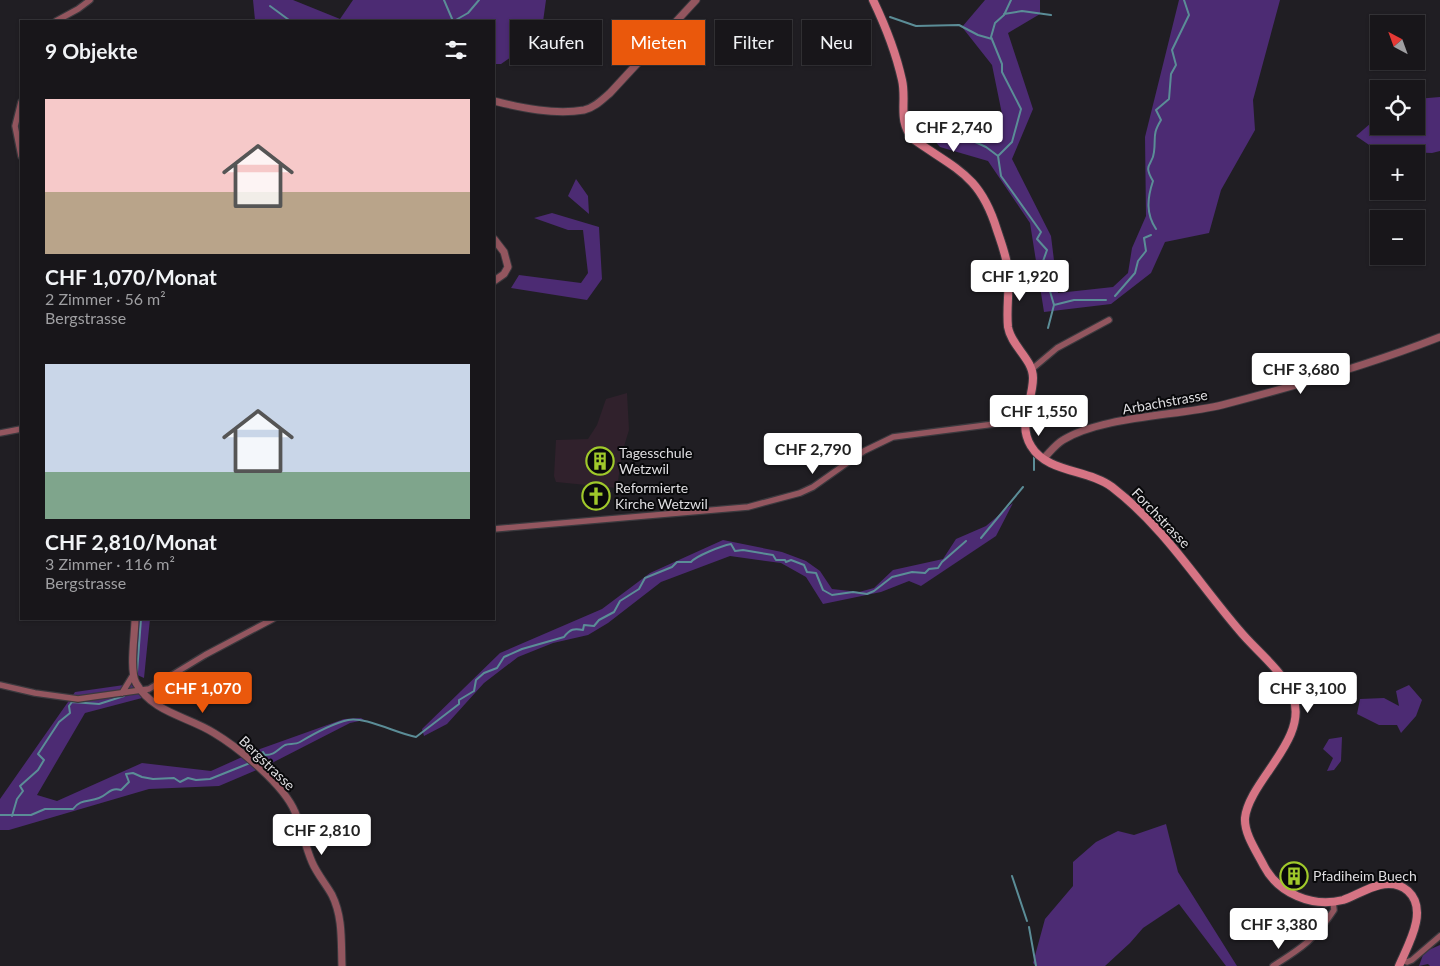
<!DOCTYPE html>
<html lang="de">
<head>
<meta charset="utf-8">
<style>
	:root { --surface:#18161a; --page:#252327; --text:#f1f3f6; --muted:#9f9fa2; --line:#363539; --accent:#ea580c }
	body { margin:0; font-family:Lato,sans-serif; background:var(--page); color:var(--text); height:100vh; display:flex; flex-direction:column; font-size:19px; white-space:nowrap }
	* { box-sizing:border-box; margin:0 }
	p { font-size:16px; color:var(--muted) }
	.icon { flex:none; width:28px; height:28px; fill:none; stroke:currentColor; stroke-width:2; stroke-linecap:round; stroke-linejoin:round }
	.map { position:relative; flex:1; overflow:hidden }
	.drawer { position:absolute; left:20px; top:20px; width:475px; height:600px; display:flex; flex-direction:column; background:var(--surface); border-radius:0px; box-shadow:0 1px 4px #0004,0 0 0 1px var(--line) }
	.drawer>* { flex:none }
	.top-card { position:absolute; left:510px; top:20px; width:475px; height:45px; display:flex; gap:10px }
	.needle { width:32px; rotate:319deg }
	.fabs { position:absolute; left:1370px; top:15px; display:grid; gap:10px }
	.fabs a { display:grid; place-items:center; width:55px; height:55px; border-radius:0px; background:var(--surface); box-shadow:0 1px 4px #0004,0 0 0 1px var(--line); font-size:25px }
	.price { position:absolute; translate:-50% -42px; padding:0 11px; border-radius:5px; background:#fff; color:#222; font-size:16px; line-height:32px; filter:drop-shadow(0 1px 2px #0008) }
	.price::after { content:''; position:absolute; left:50%; top:30px; width:15px; height:11px; margin-left:-8px; background:inherit; clip-path:polygon(0 0,100% 0,50% 100%) }
	.price.on { background:var(--accent); color:#fff }
	ul { padding:0; list-style:none }
	li { display:grid; align-content:center; gap:10px; height:265px; padding:0 25px }
	li span { display:grid; place-items:center; height:155px; border-radius:0px; color:#555 }
	li>.icon { margin-inline-start:auto }
	span .icon { width:90px; height:90px; fill:#fffc; stroke-width:1 }
	li b { font-size:21px }
	h2 { display:flex; justify-content:space-between; align-items:center; height:60px; padding:0 25px; font-size:21px }
	.chip { padding:0 18px; border-radius:0px; background:var(--surface); box-shadow:0 1px 4px #0004,0 0 0 1px var(--line); font-size:18px; line-height:45px }
	.chip.on { background:var(--accent); color:#fff }
	.map>svg:first-child { display:block }
	.education { fill:#30212c }
	.green { fill:#4c2b73 }
	.lines { fill:none; stroke-linecap:round; stroke-linejoin:round }
	.stream { stroke:#5b8d97; stroke-width:2 }
	.minor-casing { stroke:#3b393e; stroke-width:8 }
	.tertiary-casing { stroke:#3b393e; stroke-width:9 }
	.secondary-casing { stroke:#3b393e; stroke-width:10 }
	.minor { stroke:#93565f; stroke-width:5.5 }
	.tertiary { stroke:#93565f; stroke-width:7 }
	.secondary { stroke:#d67484; stroke-width:8 }
	.labels { text-anchor:middle; stroke-width:4; stroke-linejoin:round; paint-order:stroke }
	.street-label { font-size:14px; fill:#dfdee1; stroke:#09090b }
	.poi-label { font-size:14px; fill:#dfdee1; stroke:#09090b; text-anchor:start }
</style>
</head>
<body>
<div class="map">
<svg width="1440" height="966" viewBox="0 0 1440 966">
	<rect width="100%" height="100%" fill="#201e23"/>
	<!-- education -->
	<path class="education" d="M627 393 629 430 622 453 617 488 556 482 554 476 556 440 588 439 597 425 606 399Z"/>
	<!-- green -->
	<path class="green" d="M253 0H293L340 19 353 0H546L541 36 501 64H494V21H261L255 20Z
		M985 0H1040V14L1008 33 1033 109 1012 159 1051 236 1058 293 1113 287 1128 273 1132 248 1146 216 1145 137 1179 0H1280L1253 100 1255 130 1221 190 1209 233 1165 242 1151 273 1111 304 1044 312 1030 223 988 161 940 147 933 139 953 121 1002 114 992 65 962 27Z
		M1440 97V151L1432 153 1378 151 1356 136 1379 116V126H1416V99Z
		M576 179 588 196 589 214 568 196Z
		M552 213 599 227 602 279 587 300 511 288 519 275 581 283 588 273 583 230H568L534 218Z
		M1013 503 996 536 921 586 909 581 881 592 823 604 806 577 781 563 730 556 661 582 608 623 588 635 553 643 518 657 484 683 447 724 424 736 422 729 500 653 602 609 650 573 723 540 782 552 806 561 820 571 832 589 859 592 874 588 893 570 943 559 956 539 986 526Z
		M135 619H150L144 678 133 673Z
		M131 684 142 698 85 713 37 795 57 801 142 763 211 771 260 749 344 719 361 718 364 720 350 723 268 765 219 786 149 789 9 830H0V799L75 692Z
		M1409 685 1422 700 1416 716 1401 733 1397 725H1379L1357 714 1360 699 1384 698 1399 706 1396 691Z
		M1342 737 1341 761 1334 770 1327 771 1333 758 1323 749 1329 739Z
		M1166 824 1178 872 1237 966H1226L1179 904 1143 928 1130 943 1105 966H1036L1033 963 1045 919 1073 886V862L1096 842 1118 831 1134 835Z
		M1440 945V966H1430L1428 964 1419 966 1424 952Z"/>
	<g class="lines">
		<!-- stream -->
		<path class="stream" d="M444 0 453 21
			M1011 0 1004 15 995 23 991 37 1002 64V72L1021 109 1012 142 998 156 1001 176 1041 232 1037 239 1047 250 1042 264 1054 305 1048 328
			M270 6 289 20 308 21
			M1004 14 1022 11 1051 15
			M890 17 916 26 959 25 978 35 992 39
			M454 21 468 13 479 0
			M942 141 956 131 969 134 973 141 986 147 998 156
			M1156 229C1146 214 1147 199 1153 181 1142 163 1153 166 1154 152 1156 136 1152 135 1161 120L1156 110 1169 99 1171 74 1176 65 1172 50 1189 15 1184 0
			M1115 296 1135 273 1138 261 1146 251 1144 238 1151 235
			M1054 305 1074 300H1106
			M1034 470V456
			M981 538 1023 487
			M137 672 141 619
			M254 760 263 752 265 755C275 755 277 750 285 745 289 743 295 745 300 742 315 733 331 724 348 720 364 716 398 734 416 737L459 704V700L474 691 476 680 484 673 497 668 504 657 522 649 564 637C570 629 574 628 583 630L584 625 594 626 599 620 614 612 620 601 639 589 645 578 672 567 677 562H691C696 556 721 546 731 544L735 551 743 550 773 555 776 560H785L786 562 791 560 804 565 807 572 816 573 823 590 832 595 853 592 867 594 874 591 892 577 912 572 925 573 929 569 938 568 942 562 966 541
			M0 815H31L45 809H73C80 799 89 802 99 798 108 795 109 787 121 790L129 782 126 774 133 773 142 777 153 779 174 778 180 782 188 778 196 780 210 779 250 763
			M12 816 17 799 23 791 20 786 38 770 44 760 38 754 59 722 70 713 69 706 72 702 99 704 124 696
			M1012 876 1027 921
			M1029 927 1036 966"/>
		<!-- minor casing -->
		<g class="minor-casing">
			<path id="minor" d="M56 21 78 9 90 0
				M21 102 15 126 21 156
				M1032 369 1057 348 1109 320
				M0 433 21 429
				M494 529 748 507 800 493 813 487 864 451 893 437 1025 420
				M0 685 35 693 78 699 149 689 205 655 273 619
				M122 693 133 675
				M1401 960 1407 962 1412 960 1440 936
				M1273 966C1302 948 1315 939 1334 910L1333 902"/>
		</g>
		<!-- tertiary casing -->
		<g class="tertiary-casing">
			<path id="tertiary" d="M494 101C522 108 555 115 584 110 594 108 602 100 610 93L696 0
				M494 239 504 252 508 267 504 274 494 281
				M1044 458C1050 452 1056 444 1063 440 1102 416 1177 416 1222 405 1296 386 1369 365 1440 337
				M135 619C135 634 129 670 136 683 153 713 187 716 214 733 239 748 284 785 295 812 302 828 305 846 312 862 317 874 326 884 332 895 343 917 341 942 342 966"/>
		</g>
		<!-- secondary casing -->
		<g class="secondary-casing">
			<path id="secondary" d="M873 0C885 25 896 53 902 80 907 101 897 121 913 139 957 170 980 175 997 230 1001 242 1006 255 1008 269 1010 288 1006 308 1008 327 1011 346 1033 359 1033 378 1033 401 1017 424 1031 446 1047 473 1088 469 1112 487 1164 527 1197 581 1239 630 1256 651 1284 671 1293 697 1309 739 1249 781 1245 818 1244 834 1257 852 1264 866 1278 893 1312 908 1343 900 1355 896 1367 888 1380 885 1390 883 1400 884 1408 891 1429 910 1408 945 1399 966"/>
		</g>
		<!-- minor -->
		<use href="#minor" class="minor"/>
		<!-- tertiary -->
		<use href="#tertiary" class="tertiary"/>
		<!-- secondary -->
		<use href="#secondary" class="secondary"/>
	</g>
	<!-- icons -->
	<defs>
		<g id="building-ring" transform="scale(1.4375)"><circle r="9.5" fill="#09090b" stroke="#a0c92b" stroke-width="1.5"/><path d="M-4-6H4V6H1V3H-1V6H-4ZM-2.5-4.3h1.7v1.8h-1.7ZM.8-4.3h1.7v1.8H.8ZM-2.5-1h1.7V.8h-1.7ZM.8-1h1.7V.8H.8Z" fill="#a0c92b"/></g>
		<g id="church-ring" transform="scale(1.4375)"><circle r="9.5" fill="#09090b" stroke="#a0c92b" stroke-width="1.5"/><path d="M-1.2-6h2.4v3.5h3.3v2.4h-3.3V6h-2.4V-.1h-3.3v-2.4h3.3Z" fill="#a0c92b"/></g>
	</defs>
	<g fill-rule="evenodd">
		<use href="#building-ring" x="600" y="461"/>
		<use href="#church-ring" x="596" y="496"/>
		<use href="#building-ring" x="1294" y="876"/>
	</g>
	<g class="labels">
		<!-- street labels -->
		<g class="street-label">
			<text transform="translate(1165 402) rotate(-10)" y="5">Arbachstrasse</text>
			<text transform="translate(1161 518) rotate(46)" y="5">Forchstrasse</text>
			<text transform="translate(267 763) rotate(44)" y="5">Bergstrasse</text>
		</g>
		<!-- poi labels -->
		<g class="poi-label">
			<text x="619" y="458">Tagesschule<tspan x="619" dy="16">Wetzwil</tspan></text>
			<text x="615" y="493">Reformierte<tspan x="615" dy="16">Kirche Wetzwil</tspan></text>
			<text x="1313" y="881">Pfadiheim Buech</text>
		</g>
	</g>
</svg>
<div class="fabs">
<a><svg class="needle" viewBox="-14 -14 28 28"><path d="M0-13l5 13h-10z" fill="#e53935"/><path d="M0 13l5-13h-10z" fill="#9f9fa2"/></svg></a>
<a><svg class="icon" aria-label="locate" viewBox="0 0 24 24"><circle cx="12" cy="12" r="6"/><path d="M12 2v4M12 18v4M2 12h4M18 12h4"/></svg></a>
<a>+</a>
<a>−</a>
</div>
<b class="price" style="left:954px;top:153px">CHF 2,740</b>
<b class="price" style="left:1020px;top:302px">CHF 1,920</b>
<b class="price" style="left:1301px;top:395px">CHF 3,680</b>
<b class="price" style="left:1039px;top:437px">CHF 1,550</b>
<b class="price" style="left:813px;top:475px">CHF 2,790</b>
<b class="price on" style="left:203px;top:714px">CHF 1,070</b>
<b class="price" style="left:1308px;top:714px">CHF 3,100</b>
<b class="price" style="left:322px;top:856px">CHF 2,810</b>
<b class="price" style="left:1279px;top:950px">CHF 3,380</b>
<div class="top-card">
<a class="chip">Kaufen</a>
<a class="chip on">Mieten</a>
<a class="chip">Filter</a>
<a class="chip">Neu</a>
</div>
<section class="drawer">
<h2>9 Objekte<svg class="icon" aria-label="filters" viewBox="0 0 24 24"><path d="M4 7h16M4 17h16"/><circle cx="9" cy="7" r="2"/><circle cx="15" cy="17" r="2"/></svg></h2>
<ul>
<li><span style="background:linear-gradient(#f6c9c9 60%,#b9a48a 0)"><svg class="icon" aria-label="home" viewBox="0 0 24 24"><path d="M3 11l9-7 9 7M6 9v11h12V9"/></svg></span><div><b>CHF 1,070/Monat</b><p>2 Zimmer · 56 m²</p><p>Bergstrasse</p></div></li>
<li><span style="background:linear-gradient(#c9d6e8 70%,#7fa58c 0)"><svg class="icon" aria-label="home" viewBox="0 0 24 24"><path d="M3 11l9-7 9 7M6 9v11h12V9"/></svg></span><div><b>CHF 2,810/Monat</b><p>3 Zimmer · 116 m²</p><p>Bergstrasse</p></div></li>
</ul>
</section>
</div>
</body>
</html>
